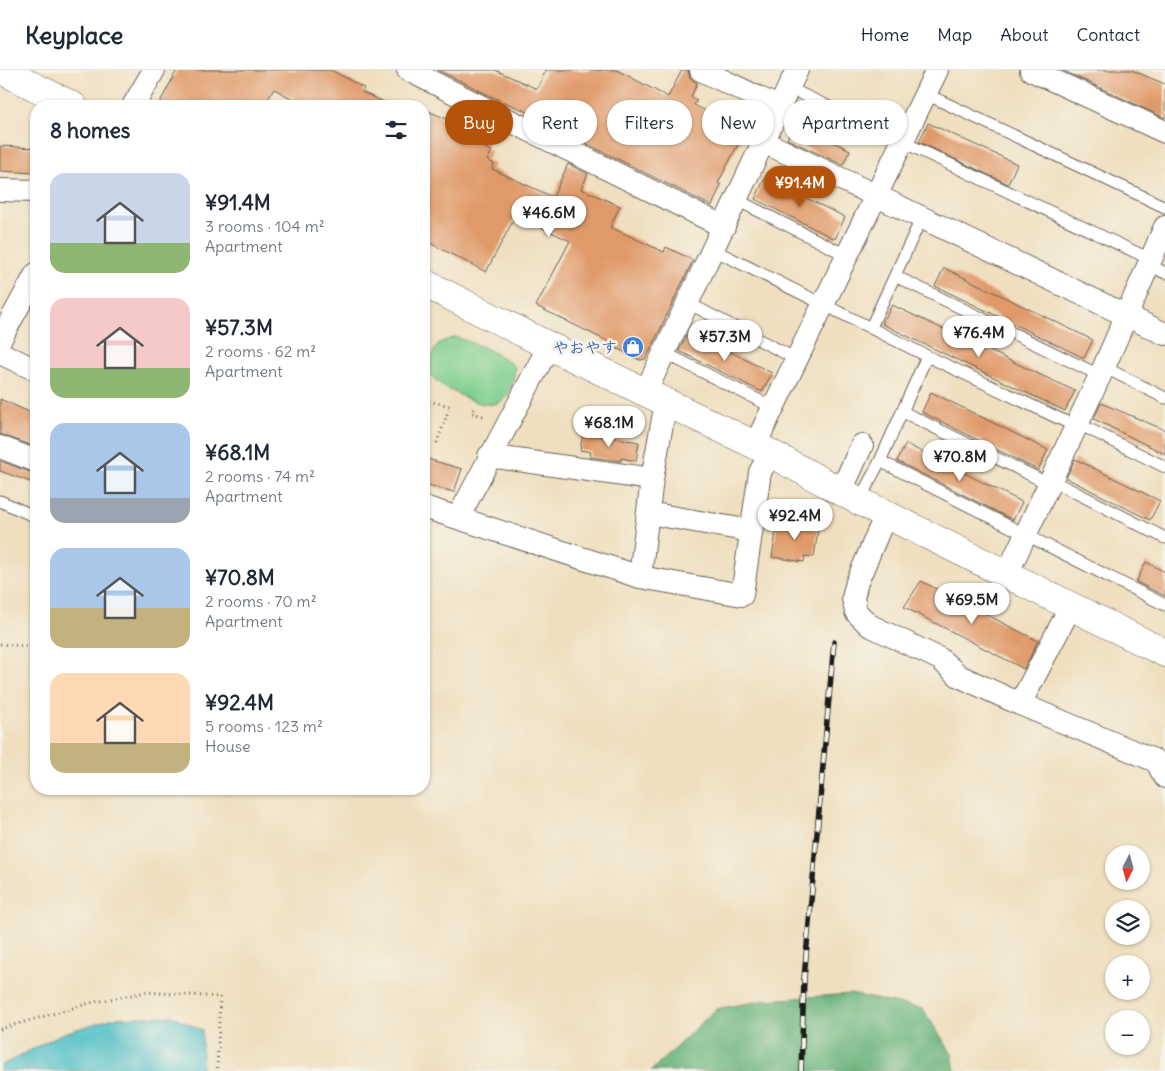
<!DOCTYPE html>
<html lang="en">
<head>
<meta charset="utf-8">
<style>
	:root { --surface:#fff; --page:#f2f2f3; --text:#1f2937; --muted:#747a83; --line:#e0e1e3; --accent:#b45309 }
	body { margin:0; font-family:Delius,"Klee One",sans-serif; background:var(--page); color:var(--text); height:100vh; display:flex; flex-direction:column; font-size:19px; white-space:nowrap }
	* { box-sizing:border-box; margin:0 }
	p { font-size:16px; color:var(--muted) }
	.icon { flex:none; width:28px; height:28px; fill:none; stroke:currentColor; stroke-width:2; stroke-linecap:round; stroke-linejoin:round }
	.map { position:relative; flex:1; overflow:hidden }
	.panel { position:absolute; left:30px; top:30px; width:400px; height:695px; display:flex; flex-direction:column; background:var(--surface); border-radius:20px; box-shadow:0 1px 4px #0004 }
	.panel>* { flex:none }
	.top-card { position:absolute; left:445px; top:30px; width:475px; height:45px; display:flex; gap:10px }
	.needle { width:32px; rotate:186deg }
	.fabs { position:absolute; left:1105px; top:775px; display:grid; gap:10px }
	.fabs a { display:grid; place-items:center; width:45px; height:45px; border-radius:50%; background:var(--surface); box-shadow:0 1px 4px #0004; font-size:25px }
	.price { position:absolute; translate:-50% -42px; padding:0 11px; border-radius:18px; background:#fff; color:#222; font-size:16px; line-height:32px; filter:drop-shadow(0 1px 2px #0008) }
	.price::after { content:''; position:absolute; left:50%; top:30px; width:15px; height:11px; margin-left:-8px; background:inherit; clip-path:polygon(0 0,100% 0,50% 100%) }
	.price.on { background:var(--accent); color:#fff }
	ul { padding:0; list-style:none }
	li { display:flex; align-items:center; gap:15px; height:125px; padding:0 20px }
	li span { display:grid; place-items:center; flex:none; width:140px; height:100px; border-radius:15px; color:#555 }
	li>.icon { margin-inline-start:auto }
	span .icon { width:60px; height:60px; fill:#fffc; stroke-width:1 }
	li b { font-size:21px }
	h2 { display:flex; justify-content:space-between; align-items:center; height:60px; padding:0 20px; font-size:21px }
	.pill { padding:0 18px; border-radius:22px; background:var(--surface); box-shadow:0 1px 4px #0004; font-size:18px; line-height:45px }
	.pill.on { background:var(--accent); color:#fff }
	header { display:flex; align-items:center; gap:30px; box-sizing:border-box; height:70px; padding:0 25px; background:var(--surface); border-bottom:1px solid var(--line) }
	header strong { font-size:24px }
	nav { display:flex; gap:28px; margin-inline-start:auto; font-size:18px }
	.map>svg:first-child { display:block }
	.green { fill:#80cf8f; stroke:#4e7656 }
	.forest { fill:#68b27a; stroke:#42674b }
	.water { fill:#52c0c7; stroke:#376e72 }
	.building { fill:#e09a69 }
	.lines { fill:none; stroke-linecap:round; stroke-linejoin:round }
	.service-casing { stroke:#666055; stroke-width:13 }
	.minor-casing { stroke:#666055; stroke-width:24 }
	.tertiary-casing { stroke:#666055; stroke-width:29 }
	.path { stroke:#666055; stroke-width:3; stroke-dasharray:1 4; stroke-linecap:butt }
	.service { stroke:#fff; stroke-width:11 }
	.minor { stroke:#fff; stroke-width:22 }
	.tertiary { stroke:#fff; stroke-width:28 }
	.rail-casing { stroke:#1c1c1c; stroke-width:5.5 }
	.rail { stroke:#f7f3e8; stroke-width:4; stroke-dasharray:11; stroke-linecap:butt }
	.labels { text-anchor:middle; stroke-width:5; stroke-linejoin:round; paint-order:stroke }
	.shop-label { font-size:16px; font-weight:bold; fill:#366cbe; stroke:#f7f3e8; text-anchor:end }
</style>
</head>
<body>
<header>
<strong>Keyplace</strong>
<nav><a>Home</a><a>Map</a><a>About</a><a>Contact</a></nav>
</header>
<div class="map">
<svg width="1165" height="1001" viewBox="0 0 1165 1001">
	<rect width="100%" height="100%" fill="#f7f3e8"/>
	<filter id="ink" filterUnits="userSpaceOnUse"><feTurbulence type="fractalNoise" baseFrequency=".02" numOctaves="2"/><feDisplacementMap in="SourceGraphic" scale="10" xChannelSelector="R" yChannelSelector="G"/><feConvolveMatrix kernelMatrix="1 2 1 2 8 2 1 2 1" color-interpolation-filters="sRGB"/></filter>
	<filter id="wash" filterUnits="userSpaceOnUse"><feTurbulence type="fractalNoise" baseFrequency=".0096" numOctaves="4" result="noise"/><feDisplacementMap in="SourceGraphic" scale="20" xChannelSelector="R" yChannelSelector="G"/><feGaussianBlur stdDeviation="1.12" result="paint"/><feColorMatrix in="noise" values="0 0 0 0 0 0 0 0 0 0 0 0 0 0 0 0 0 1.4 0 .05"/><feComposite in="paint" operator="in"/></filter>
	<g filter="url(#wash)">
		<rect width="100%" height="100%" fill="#efdfbf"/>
		<!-- green -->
		<path class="green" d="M455 267C478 274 497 282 515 297 512 333 497 343 464 327 450 320 439 316 429 303L431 287 439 273Z"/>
		<!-- forest -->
		<path class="forest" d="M851 924 923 939 952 984 955 1001H651L716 939 766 930Z"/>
		<!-- water -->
		<path class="water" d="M172 946 202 960V1001H0V996L61 964 114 948Z"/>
		<g id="blocks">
			<!-- building -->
			<path class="building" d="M177 0H331L364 18 362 22 392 36H306L274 19 264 36H158Z
				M438 0H495L537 19 546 0H617L668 27 682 0H688L690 8 697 13 691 27 697 30 694 35 728 52 727 59 742 67 718 113 721 115 712 136 527 44 528 42 495 28Z
				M1062 0H1131L1165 14V48Z
				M424 39 462 56 467 44 484 52 481 60 491 65 485 78 492 81 487 90 494 94 492 99 553 127 568 94 588 104 581 119 620 136 610 157 664 182 666 177 693 190 646 289 640 290 608 274 609 272 536 236 570 171 516 145 486 202 424 170Z
				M928 53 1017 94 1008 114 919 72Z
				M794 54 850 80 843 95 787 69Z
				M0 76 36 78V103L0 101Z
				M765 108 845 147 835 169 755 129Z
				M944 198 1093 270 1084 288 935 216Z
				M892 235 1075 321 1065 341 882 254Z
				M689 261 772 303 762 322 679 281Z
				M931 322 1048 380 1038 400 922 342Z
				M0 329 36 345V377L0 364Z
				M1101 333 1165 360V384L1094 349Z
				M583 363 639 372 636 391 621 388V391L590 387 591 382 580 380Z
				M906 374 1022 432 1013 450 897 391Z
				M424 388 462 399 454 422 424 414Z
				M1075 389 1160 431 1150 450 1066 408Z
				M0 391 36 404V414L0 401Z
				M778 450 810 454 809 458 818 460 814 487 805 486 804 492 772 487Z
				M1146 492 1165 502V526L1136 512Z
				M921 511 1038 571 1024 599 904 537Z"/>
		</g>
	</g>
	<g filter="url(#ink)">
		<use href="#blocks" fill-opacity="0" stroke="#666055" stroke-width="1"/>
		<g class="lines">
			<!-- service casing -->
			<g class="service-casing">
				<path id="service" d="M789 18 1150 189
					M926 24 1165 137
					M737 130 848 186
					M714 180 927 286 1075 356
					M1148 194 1165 203
					M895 206 1099 305
					M688 233 798 290
					M871 257 922 147
					M665 283 774 338
					M1104 297 1165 328
					M903 342 1049 414
					M1077 353 1165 397
					M880 391 1165 535
					M1051 410 1165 468
					M0 431 36 447
					M859 431 880 391 927 286"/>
			</g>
			<!-- minor casing -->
			<g class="minor-casing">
				<path id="minor" d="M408 0 724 157
					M701 0 780 38
					M1031 0 1165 62
					M133 36 154 0
					M764 72 1165 264
					M0 120 36 121
					M0 270 36 204
					M0 283 36 300
					M646 321 797 0
					M755 375 937 0
					M0 377 36 391
					M489 386 652 409
					M841 421 862 375
					M424 437 640 507 742 525 760 402 771 383
					M648 443 751 461
					M886 444 857 512 853 528 856 542 869 555 940 589 959 606 1020 634 1071 536
					M458 448 549 276
					M1007 504 1104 297 1165 157
					M640 507 652 409 666 332
					M1020 634 1156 691 1165 707"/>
			</g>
			<!-- tertiary casing -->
			<g class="tertiary-casing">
				<path id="tertiary" d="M1 0 73 36
					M424 213 549 276 755 375 859 431 1165 583"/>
			</g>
			<!-- path -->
			<path class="path" d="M424 330 450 336 436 375
				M474 339 472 343 487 347
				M0 574 36 577
				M0 959 90 933 146 922 220 927 217 1001"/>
			<!-- service -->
			<use href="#service" class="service"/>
			<!-- minor -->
			<use href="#minor" class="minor"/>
			<!-- tertiary -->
			<use href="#tertiary" class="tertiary"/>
			<!-- rail casing -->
			<g class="rail-casing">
				<path id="rail" d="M801 1001 804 909 834 572"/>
			</g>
			<!-- rail -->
			<use href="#rail" class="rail"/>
		</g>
	</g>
	<!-- icons -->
	<defs>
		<g id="shop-disc" transform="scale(1.125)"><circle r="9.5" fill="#3f7fe0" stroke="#f7f3e8"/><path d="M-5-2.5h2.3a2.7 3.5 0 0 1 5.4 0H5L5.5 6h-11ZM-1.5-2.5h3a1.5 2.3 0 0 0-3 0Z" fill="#fff"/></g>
	</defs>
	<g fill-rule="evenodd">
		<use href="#shop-disc" x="633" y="277"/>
	</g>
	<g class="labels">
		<!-- shop labels -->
		<g class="shop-label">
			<text x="617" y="283">やおやす</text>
		</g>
	</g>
</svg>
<div class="fabs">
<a><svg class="needle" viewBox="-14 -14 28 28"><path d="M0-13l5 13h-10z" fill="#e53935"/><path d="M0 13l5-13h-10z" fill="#747a83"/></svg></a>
<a><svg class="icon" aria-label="layers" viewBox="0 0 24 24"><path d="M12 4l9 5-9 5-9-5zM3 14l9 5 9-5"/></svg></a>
<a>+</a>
<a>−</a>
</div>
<b class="price on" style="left:800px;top:138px">¥91.4M</b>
<b class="price" style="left:549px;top:168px">¥46.6M</b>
<b class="price" style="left:979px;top:288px">¥76.4M</b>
<b class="price" style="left:725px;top:292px">¥57.3M</b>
<b class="price" style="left:609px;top:378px">¥68.1M</b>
<b class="price" style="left:960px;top:412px">¥70.8M</b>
<b class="price" style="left:795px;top:471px">¥92.4M</b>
<b class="price" style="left:972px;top:555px">¥69.5M</b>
<div class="top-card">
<a class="pill on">Buy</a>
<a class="pill">Rent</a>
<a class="pill">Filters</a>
<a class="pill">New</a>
<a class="pill">Apartment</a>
</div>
<section class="panel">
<h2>8 homes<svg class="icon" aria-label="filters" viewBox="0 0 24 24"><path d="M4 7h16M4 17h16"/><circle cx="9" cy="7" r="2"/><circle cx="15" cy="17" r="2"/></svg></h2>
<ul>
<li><span style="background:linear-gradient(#c9d6e8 70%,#8fb573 0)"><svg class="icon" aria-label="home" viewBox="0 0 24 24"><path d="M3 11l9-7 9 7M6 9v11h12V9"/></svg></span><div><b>¥91.4M</b><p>3 rooms · 104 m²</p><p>Apartment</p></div></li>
<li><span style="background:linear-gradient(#f6c9c9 70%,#8fb573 0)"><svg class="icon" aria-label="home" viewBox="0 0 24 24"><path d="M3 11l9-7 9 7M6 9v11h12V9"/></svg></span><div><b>¥57.3M</b><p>2 rooms · 62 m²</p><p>Apartment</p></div></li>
<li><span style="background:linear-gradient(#a9c7e8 75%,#9aa5b1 0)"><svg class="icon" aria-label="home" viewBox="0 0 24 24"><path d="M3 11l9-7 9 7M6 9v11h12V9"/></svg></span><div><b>¥68.1M</b><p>2 rooms · 74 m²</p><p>Apartment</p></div></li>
<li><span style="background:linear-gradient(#a9c7e8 60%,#c2b280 0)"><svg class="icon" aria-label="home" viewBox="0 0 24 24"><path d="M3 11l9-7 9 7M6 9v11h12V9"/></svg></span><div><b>¥70.8M</b><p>2 rooms · 70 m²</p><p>Apartment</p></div></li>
<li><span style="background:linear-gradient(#ffd9b3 70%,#c2b280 0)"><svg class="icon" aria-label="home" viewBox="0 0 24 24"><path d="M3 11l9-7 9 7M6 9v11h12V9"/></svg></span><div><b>¥92.4M</b><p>5 rooms · 123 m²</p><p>House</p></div></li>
</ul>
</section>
</div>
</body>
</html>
